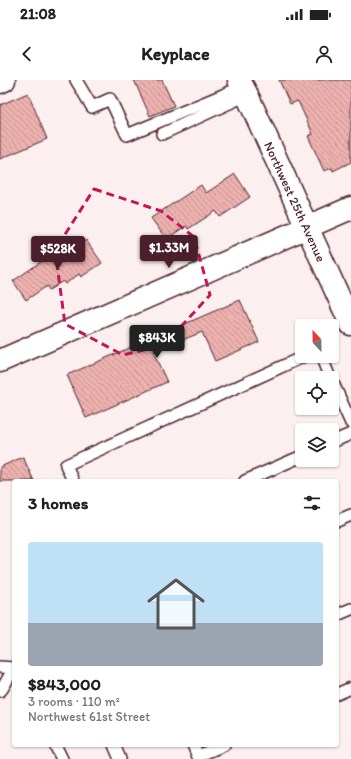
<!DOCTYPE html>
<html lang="en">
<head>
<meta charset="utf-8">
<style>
	:root { --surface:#fff; --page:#f2f2f2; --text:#202124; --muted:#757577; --line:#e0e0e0; --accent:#4a1f2b }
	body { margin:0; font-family:Itim,sans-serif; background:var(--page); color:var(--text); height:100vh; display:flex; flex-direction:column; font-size:15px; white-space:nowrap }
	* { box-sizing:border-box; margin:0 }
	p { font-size:13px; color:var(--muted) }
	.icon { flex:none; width:22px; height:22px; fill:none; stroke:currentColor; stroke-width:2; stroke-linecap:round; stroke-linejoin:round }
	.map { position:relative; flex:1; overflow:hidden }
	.sheet { position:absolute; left:12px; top:399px; width:327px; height:268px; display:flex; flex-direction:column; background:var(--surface); border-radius:4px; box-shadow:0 1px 3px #0004 }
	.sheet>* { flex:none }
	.needle { width:26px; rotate:338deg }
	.fabs { position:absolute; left:295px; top:239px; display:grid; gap:8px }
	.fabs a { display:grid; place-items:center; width:44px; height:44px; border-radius:4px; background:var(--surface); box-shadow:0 1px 3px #0004; font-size:20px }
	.price { position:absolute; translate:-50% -34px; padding:0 9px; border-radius:4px; background:var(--accent); color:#fff; font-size:13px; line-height:26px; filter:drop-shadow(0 1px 2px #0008) }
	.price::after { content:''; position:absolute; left:50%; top:24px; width:12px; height:9px; margin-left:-6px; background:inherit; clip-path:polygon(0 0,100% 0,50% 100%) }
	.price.current { background:#222; color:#fff }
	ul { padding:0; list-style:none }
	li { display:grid; align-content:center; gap:8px; height:212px; padding:0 16px }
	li+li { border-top:1px solid var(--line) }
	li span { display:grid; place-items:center; height:124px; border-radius:4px; color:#555 }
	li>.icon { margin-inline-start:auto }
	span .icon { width:72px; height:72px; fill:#fffc; stroke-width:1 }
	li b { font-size:17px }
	h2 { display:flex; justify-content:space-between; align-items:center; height:48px; padding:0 16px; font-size:17px }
	.status { display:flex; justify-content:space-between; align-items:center; height:28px; padding:0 20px; background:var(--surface); direction:ltr }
	.status svg { height:11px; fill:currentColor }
	header { display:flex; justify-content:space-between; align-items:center; height:52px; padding:0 16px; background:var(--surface); font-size:18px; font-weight:800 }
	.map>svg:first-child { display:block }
	.building { fill:url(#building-back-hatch); stroke:#4a1f2b }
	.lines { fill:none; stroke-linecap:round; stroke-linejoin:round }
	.lane-casing { stroke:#4a1f2b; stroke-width:14 }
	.street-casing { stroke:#4a1f2b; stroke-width:25 }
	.secondary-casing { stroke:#4a1f2b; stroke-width:25 }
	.lane { stroke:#fff; stroke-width:11 }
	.street { stroke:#fff; stroke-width:22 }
	.secondary { stroke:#fff; stroke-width:22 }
	.marked { fill:none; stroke:#c2185b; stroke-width:3; stroke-dasharray:8 5; stroke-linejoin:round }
	.labels { text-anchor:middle; stroke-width:3.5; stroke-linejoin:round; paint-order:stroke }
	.street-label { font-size:13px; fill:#4a1f2b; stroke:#fff }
</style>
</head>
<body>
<div class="status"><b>21:08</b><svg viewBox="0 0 49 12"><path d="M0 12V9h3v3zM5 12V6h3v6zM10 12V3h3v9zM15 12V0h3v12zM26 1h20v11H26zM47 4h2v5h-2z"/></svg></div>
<header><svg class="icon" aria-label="back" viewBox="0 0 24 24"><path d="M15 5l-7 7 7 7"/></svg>Keyplace<svg class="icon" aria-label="person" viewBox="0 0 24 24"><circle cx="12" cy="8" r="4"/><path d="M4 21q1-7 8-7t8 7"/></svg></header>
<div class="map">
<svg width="351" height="679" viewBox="0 0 351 679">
	<defs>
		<pattern id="building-back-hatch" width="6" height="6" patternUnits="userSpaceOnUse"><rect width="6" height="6" fill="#edb2af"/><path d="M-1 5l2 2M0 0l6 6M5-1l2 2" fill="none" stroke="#c2908f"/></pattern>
	</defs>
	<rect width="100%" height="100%" fill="#fbf0ef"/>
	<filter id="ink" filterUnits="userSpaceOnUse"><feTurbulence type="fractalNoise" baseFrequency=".025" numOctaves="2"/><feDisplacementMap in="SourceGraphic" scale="8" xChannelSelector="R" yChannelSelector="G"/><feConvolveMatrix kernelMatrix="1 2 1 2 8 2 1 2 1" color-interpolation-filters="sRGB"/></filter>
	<g filter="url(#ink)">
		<!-- building -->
		<path class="building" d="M134 0H162L174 26 150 36Z
			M279 0H351V82L333 91 332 88 324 91 308 56 313 54 298 21 290 24Z
			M28 13 47 59 0 79V25Z
			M235 94 250 117 220 137 216 131 188 149 186 146 166 159 151 138 201 105 206 113Z
			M86 160 102 183 81 197 79 194 65 204 63 201 49 210 47 206 26 220 13 201 48 177 51 180 66 170 68 172Z
			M240 220 259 262 215 281 202 252 153 272 167 302 86 338 67 295Z
			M23 377 34 401H0V387Z"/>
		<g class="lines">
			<!-- lane casing -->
			<g class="lane-casing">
				<path id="lane" d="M76 0 92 27 110 19 127 55 242 7
					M162 54 247 15
					M321 276 330 298
					M332 301 351 343
					M332 362 351 354
					M73 401 66 385 305 276
					M245 401 302 376
					M337 441 351 435
					M337 535 351 529
					M0 587 14 588
					M0 611 2 609 14 588
					M337 614 351 608
					M55 665 62 679
					M114 665 120 679
					M193 665 199 679
					M198 676 224 665"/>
			</g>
			<!-- street casing -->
			<g class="street-casing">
				<g id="street">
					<path id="s1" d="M239 0 247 15 351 244"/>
					<path d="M0 281 351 128"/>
				</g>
			</g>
			<!-- secondary casing -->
			<g class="secondary-casing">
				<path id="secondary" d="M0 2 4 0"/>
			</g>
			<!-- lane -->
			<use href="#lane" class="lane"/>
			<!-- street -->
			<use href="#street" class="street"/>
			<!-- secondary -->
			<use href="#secondary" class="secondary"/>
		</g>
	</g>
	<!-- marked area -->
	<path class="marked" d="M94 109 161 131 194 157 210 215 164 265 123 275 65 244 55 170Z"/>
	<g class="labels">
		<!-- street labels -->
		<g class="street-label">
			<text dy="5" stroke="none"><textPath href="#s1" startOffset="134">Northwest 25th Avenue</textPath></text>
		</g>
	</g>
</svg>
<div class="fabs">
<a><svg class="needle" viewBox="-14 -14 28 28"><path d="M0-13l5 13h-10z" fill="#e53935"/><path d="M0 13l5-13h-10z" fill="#757577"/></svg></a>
<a><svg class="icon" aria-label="locate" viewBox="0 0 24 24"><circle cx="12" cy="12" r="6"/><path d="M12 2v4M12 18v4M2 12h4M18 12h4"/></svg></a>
<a><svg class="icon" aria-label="layers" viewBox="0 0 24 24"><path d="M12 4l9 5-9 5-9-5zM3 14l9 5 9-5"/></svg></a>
</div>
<b class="price" style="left:169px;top:189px">$1.33M</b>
<b class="price" style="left:58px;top:190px">$528K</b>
<b class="price current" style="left:157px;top:279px">$843K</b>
<section class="sheet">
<h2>3 homes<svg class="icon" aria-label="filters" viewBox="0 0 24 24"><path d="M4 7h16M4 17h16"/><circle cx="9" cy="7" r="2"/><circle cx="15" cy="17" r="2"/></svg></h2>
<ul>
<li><span style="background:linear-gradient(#bfe0f5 65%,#9aa5b1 0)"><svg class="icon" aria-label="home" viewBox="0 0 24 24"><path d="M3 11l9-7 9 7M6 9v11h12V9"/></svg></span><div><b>$843,000</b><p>3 rooms · 110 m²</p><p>Northwest 61st Street</p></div></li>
</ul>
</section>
</div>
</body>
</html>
